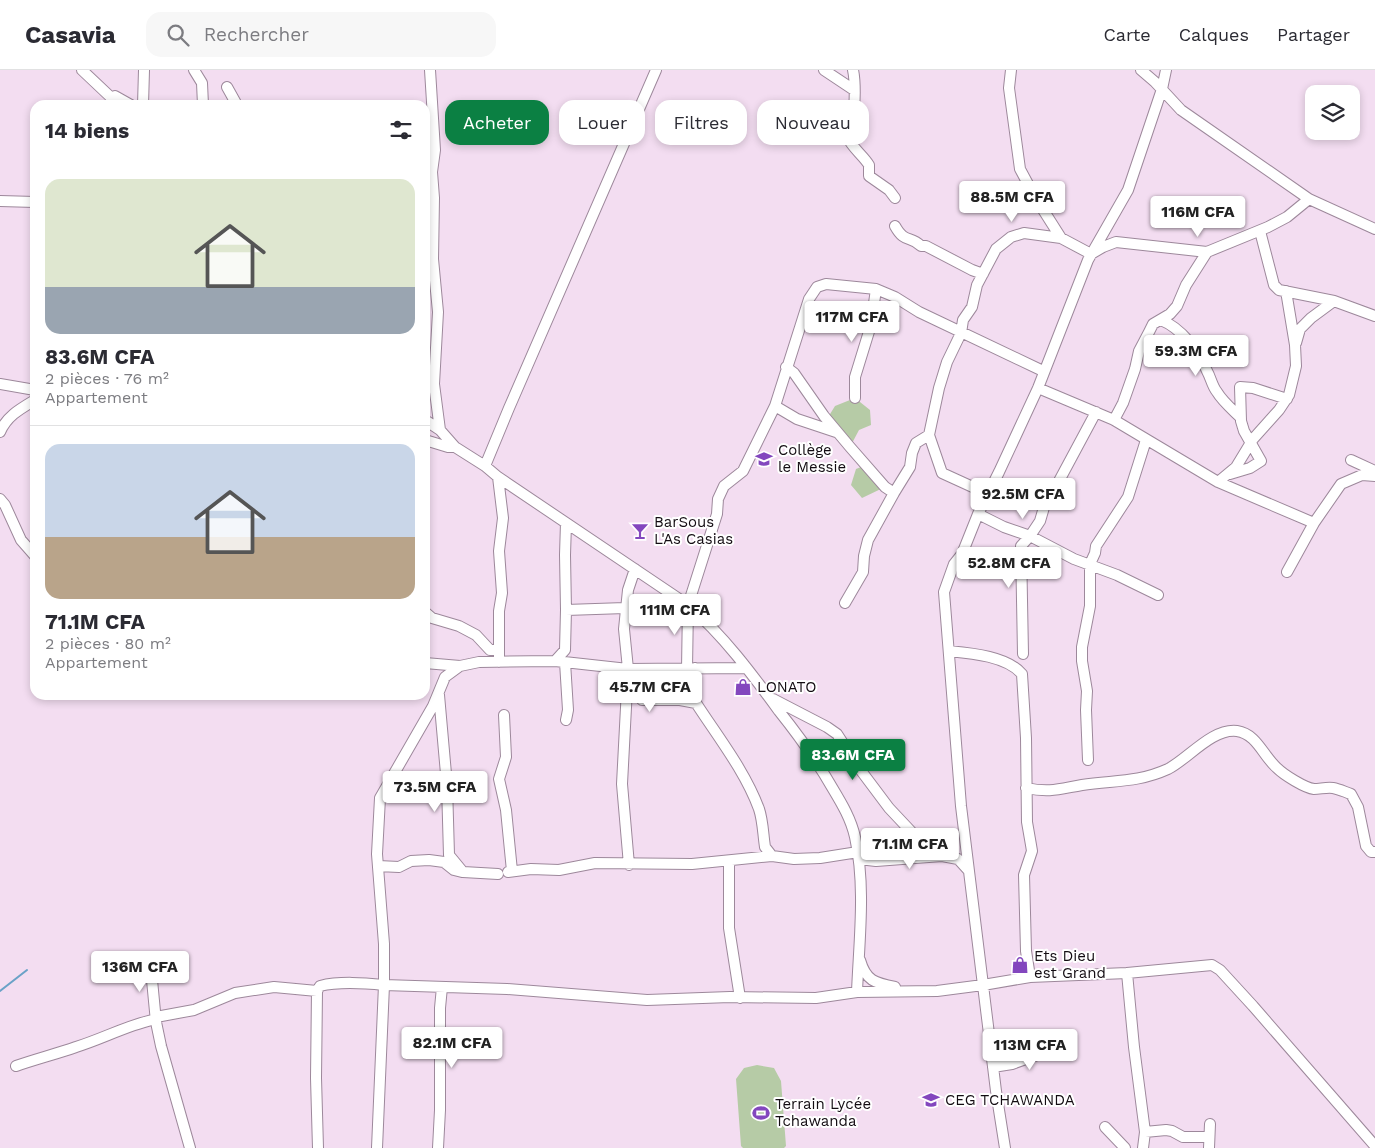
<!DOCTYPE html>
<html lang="fr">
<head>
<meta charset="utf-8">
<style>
	:root { --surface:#fff; --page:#f7f7f7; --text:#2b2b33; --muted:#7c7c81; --line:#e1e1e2; --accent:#0b8043 }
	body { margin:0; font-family:"Work Sans",sans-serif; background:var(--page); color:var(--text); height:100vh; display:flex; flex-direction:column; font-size:19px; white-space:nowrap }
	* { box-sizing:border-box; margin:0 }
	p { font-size:16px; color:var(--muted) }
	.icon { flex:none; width:28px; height:28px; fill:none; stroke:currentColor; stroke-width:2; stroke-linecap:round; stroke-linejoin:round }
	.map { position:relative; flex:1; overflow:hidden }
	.side { position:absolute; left:30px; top:30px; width:400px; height:600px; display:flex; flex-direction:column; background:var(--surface); border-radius:15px; box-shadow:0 2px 8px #0003 }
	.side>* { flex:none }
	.guide { position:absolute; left:445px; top:30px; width:475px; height:45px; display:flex; gap:10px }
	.controls { position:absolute; left:1305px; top:15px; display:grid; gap:10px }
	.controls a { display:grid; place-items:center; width:55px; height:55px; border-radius:10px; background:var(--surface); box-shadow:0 2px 8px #0003; font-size:25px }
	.price { position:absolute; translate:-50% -42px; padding:0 11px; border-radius:5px; background:#fff; color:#222; font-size:16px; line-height:32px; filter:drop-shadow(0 1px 2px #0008) }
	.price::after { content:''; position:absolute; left:50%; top:30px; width:15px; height:11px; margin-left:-8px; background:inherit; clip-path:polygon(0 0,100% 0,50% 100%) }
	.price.on { background:var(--accent); color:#fff }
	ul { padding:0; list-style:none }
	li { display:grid; align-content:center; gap:10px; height:265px; padding:0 15px }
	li+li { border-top:1px solid var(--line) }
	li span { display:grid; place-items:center; height:155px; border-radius:15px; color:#555 }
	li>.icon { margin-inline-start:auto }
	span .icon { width:90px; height:90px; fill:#fffc; stroke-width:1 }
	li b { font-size:21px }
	h2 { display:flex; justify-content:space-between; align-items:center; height:60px; padding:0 15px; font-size:21px }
	.chip { padding:0 18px; border-radius:15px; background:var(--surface); box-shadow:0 2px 8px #0003; font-size:18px; line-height:45px }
	.chip.on { background:var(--accent); color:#fff }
	header { display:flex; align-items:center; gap:30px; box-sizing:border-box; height:70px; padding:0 25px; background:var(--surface); border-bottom:1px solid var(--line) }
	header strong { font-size:24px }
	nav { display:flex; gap:28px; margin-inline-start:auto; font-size:18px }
	.search { width:350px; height:45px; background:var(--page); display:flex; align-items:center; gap:12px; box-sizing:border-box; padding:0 18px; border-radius:15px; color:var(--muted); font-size:19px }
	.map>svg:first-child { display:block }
	.green { fill:#b6cba6 }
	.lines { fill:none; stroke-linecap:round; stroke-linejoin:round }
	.stream { stroke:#6aa2c7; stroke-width:2 }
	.minor-casing { stroke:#9d889b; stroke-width:12 }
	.minor { stroke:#fff; stroke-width:10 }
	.labels { text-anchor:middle; stroke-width:4; stroke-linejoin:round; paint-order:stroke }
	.poi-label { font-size:15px; fill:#130c12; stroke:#fff; text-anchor:start }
</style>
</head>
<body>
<header>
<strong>Casavia</strong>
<div class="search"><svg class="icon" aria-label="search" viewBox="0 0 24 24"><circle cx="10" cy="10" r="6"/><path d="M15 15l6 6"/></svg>Rechercher</div>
<nav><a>Carte</a><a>Calques</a><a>Partager</a></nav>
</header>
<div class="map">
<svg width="1375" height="1078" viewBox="0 0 1375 1078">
	<rect width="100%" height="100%" fill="#f3ddf1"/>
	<!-- green -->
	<path class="green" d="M855 328 870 340 871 355 859 360 850 377 827 349 835 336Z
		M866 395 885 417 862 428 851 415 856 399Z
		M757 995 774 998 781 1011 786 1076 784 1078H743L741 1076 736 1009 744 998Z"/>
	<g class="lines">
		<!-- stream -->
		<path class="stream" d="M0 921 27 900"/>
		<!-- minor casing -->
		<g class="minor-casing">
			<path id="minor" d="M82 0 119 35
				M194 0 202 13 203 35
				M430 0 435 80 432 102 434 128 433 189 438 242 434 314 440 360
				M824 0 854 20
				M853 0C855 9 856 36 852 44 850 51 843 58 847 66 851 77 863 85 869 95V106L889 120 895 128
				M1011 0 1009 18 1020 99 1035 127 1061 168 1091 184 1103 177 1116 172 1207 182 1268 157 1287 147 1309 129
				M1141 0 1155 12 1181 40 1309 129 1375 159
				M227 17 237 35
				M115 26 131 35
				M143 35 144 0
				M0 131 35 132
				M895 156C905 174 910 165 921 176H926L972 200 983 204
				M1260 161 1274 215 1279 220 1334 231 1375 246
				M1161 250C1181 258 1199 281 1207 301 1211 308 1212 316 1217 322 1223 332 1233 340 1241 348
				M1296 273 1300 259 1311 248 1334 231
				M786 297 794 303 824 346 850 377 885 417 894 423
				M0 314 35 320
				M1038 318 1114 350 1218 412 1314 453
				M855 328V307L871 255 876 219
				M775 336 797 349 836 362
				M425 350 440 360 455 377 485 396 498 407 688 535C723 565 752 604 779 641 799 666 817 691 833 719 842 734 851 749 855 767 866 817 859 871 857 922L937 921 983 915 1030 907 1127 903 1212 895 1220 900 1253 936 1375 1076
				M1114 350 1123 333 1135 299 1139 281 1149 262 1153 254 1170 244 1177 236 1186 215 1207 182
				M0 362C7 346 20 339 35 330
				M929 365 942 403 988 424
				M425 370 448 377H455
				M1351 390 1375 401
				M485 396 509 338 656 0
				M1230 404 1250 398 1261 391 1244 361 1241 351 1240 317 1253 318 1287 329
				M498 407 503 448 499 481 502 523 499 541V592
				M1218 412 1236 397 1253 369 1279 340 1289 325 1296 296 1295 275 1286 221
				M0 429 5 435 21 470 35 486
				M978 444 1004 457 1030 466 1040 451 1047 427 1059 411 1096 342
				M1287 502 1314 453 1341 414 1362 405 1375 406
				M845 533 863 502 864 486 868 470 894 423 910 397 912 383 916 373 929 365 939 318 947 292 961 263 963 250 972 237 977 215 996 179 1011 167 1024 163 1061 168
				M566 540 625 538
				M425 542 432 548 459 556 476 565 490 580H499
				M949 581C970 583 1007 586 1022 604L1026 668 1027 752 1031 775 1032 781 1024 805 1026 881 1030 907
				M1023 584 1021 476 1030 466 1074 489 1117 505 1158 525
				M555 591 565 580 566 540 565 485 566 453
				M565 592 568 640 566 650
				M425 593 460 596
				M695 598C691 612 690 620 696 633 718 667 745 701 759 739 763 751 763 764 765 777L772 786 794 789 820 788 858 782
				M687 599 688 535 717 444 718 429 724 416 743 401 775 336 809 229 817 217 826 214 876 219 895 227 919 242 1043 301
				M628 613 642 630H680L696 633
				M439 625 447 715 449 785 463 802 498 804
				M773 629 827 657 837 664 859 698 889 738 920 771 942 786
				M504 645 506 687 499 709 506 740 512 801
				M1088 690 1086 640 1087 621 1082 591V577L1090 536V494L1095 483 1096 476 1128 427 1146 370
				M1026 718C1050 723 1059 719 1082 715 1114 710 1137 713 1168 699 1188 689 1212 658 1237 661 1257 664 1263 686 1277 698 1284 705 1305 718 1314 719 1320 719 1327 717 1333 718 1339 719 1345 722 1351 724L1358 737 1366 776 1371 782H1375
				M859 789 876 791 942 786 958 789 968 800
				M729 792V858L740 928
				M629 795 622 714 628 599 624 559 628 520 635 499
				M378 796 399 797 411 791 429 790 444 792 454 800 462 802
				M508 802 531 799 559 800 595 793 692 794 772 786
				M860 890C866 911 875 913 895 917
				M142 895 152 910 156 952 161 976 190 1078
				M1127 903 1134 977 1145 1062 1143 1078
				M156 947 194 940 235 923 274 917 317 921
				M16 996C36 989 56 984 76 977 102 969 126 956 152 950L156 952
				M993 997 1012 994 1059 977
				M1105 1057 1125 1078
				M1145 1062 1166 1060 1172 1061 1183 1067H1208
				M318 1078 316 1008 317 921 320 916C340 911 364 913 384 915V874L377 784 380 728 433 636 445 607 460 596 479 592 555 591 628 599 746 598
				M377 1078 384 915 507 919 647 930 730 927 816 928 857 922
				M438 1078 440 1040V938L442 917
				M1005 1078 996 1021 961 736 944 522 954 494 962 484 978 444 999 402 1038 318 1088 190 1128 120 1162 19 1166 0
				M1209 1078 1210 1054"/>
		</g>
		<!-- minor -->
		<use href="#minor" class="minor"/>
	</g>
	<!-- icons -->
	<defs>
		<g id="school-bare" transform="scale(1.35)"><path d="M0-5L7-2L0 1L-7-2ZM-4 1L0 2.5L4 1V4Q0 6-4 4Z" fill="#8347be" stroke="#fff" stroke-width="2.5" paint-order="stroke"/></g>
		<g id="bar-bare" transform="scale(1.35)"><path d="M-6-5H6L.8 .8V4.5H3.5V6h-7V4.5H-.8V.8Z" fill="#8347be" stroke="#fff" stroke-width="2.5" paint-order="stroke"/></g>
		<g id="shop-bare" transform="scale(1.35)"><path d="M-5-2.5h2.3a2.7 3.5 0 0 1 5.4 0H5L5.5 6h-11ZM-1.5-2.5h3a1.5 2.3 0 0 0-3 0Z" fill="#8347be" stroke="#fff" stroke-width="2.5" paint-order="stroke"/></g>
		<g id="stadium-bare" transform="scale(1.35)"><path d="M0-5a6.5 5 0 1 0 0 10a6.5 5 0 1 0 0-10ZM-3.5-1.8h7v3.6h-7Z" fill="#8347be" stroke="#fff" stroke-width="2.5" paint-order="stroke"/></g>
	</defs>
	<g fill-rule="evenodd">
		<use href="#school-bare" x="764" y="389"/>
		<use href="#bar-bare" x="640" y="461"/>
		<use href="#shop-bare" x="743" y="617"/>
		<use href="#shop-bare" x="1020" y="895"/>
		<use href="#school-bare" x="931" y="1030"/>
		<use href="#stadium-bare" x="761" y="1043"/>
	</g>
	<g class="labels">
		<!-- poi labels -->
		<g class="poi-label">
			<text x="778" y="385">Collège<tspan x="778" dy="17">le Messie</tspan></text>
			<text x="654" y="457">BarSous<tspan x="654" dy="17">L'As Casias</tspan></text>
			<text x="757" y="622">LONATO</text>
			<text x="1034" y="891">Ets Dieu<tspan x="1034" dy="17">est Grand</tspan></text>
			<text x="945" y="1035">CEG TCHAWANDA</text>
			<text x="775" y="1039">Terrain Lycée<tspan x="775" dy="17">Tchawanda</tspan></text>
		</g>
	</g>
</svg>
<div class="controls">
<a><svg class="icon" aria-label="layers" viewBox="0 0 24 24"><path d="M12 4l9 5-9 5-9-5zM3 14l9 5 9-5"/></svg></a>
</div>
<b class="price" style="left:1012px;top:153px">88.5M CFA</b>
<b class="price" style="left:1198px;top:168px">116M CFA</b>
<b class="price" style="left:852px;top:273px">117M CFA</b>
<b class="price" style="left:1196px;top:307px">59.3M CFA</b>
<b class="price" style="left:1023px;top:450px">92.5M CFA</b>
<b class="price" style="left:1009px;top:519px">52.8M CFA</b>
<b class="price" style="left:675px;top:566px">111M CFA</b>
<b class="price" style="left:650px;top:643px">45.7M CFA</b>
<b class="price on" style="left:853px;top:711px">83.6M CFA</b>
<b class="price" style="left:435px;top:743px">73.5M CFA</b>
<b class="price" style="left:910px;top:800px">71.1M CFA</b>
<b class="price" style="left:140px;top:923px">136M CFA</b>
<b class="price" style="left:452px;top:999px">82.1M CFA</b>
<b class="price" style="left:1030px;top:1001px">113M CFA</b>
<div class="guide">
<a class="chip on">Acheter</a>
<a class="chip">Louer</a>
<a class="chip">Filtres</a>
<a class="chip">Nouveau</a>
</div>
<section class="side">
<h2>14 biens<svg class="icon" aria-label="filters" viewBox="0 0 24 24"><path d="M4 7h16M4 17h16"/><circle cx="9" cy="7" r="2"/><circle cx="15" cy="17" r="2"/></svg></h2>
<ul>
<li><span style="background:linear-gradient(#dfe7d0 70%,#9aa5b1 0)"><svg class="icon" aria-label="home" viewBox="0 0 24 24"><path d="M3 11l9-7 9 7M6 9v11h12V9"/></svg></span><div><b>83.6M CFA</b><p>2 pièces · 76 m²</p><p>Appartement</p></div></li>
<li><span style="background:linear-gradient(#c9d6e8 60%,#b9a48a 0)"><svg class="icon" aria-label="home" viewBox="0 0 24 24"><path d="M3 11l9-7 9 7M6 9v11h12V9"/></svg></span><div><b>71.1M CFA</b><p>2 pièces · 80 m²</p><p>Appartement</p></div></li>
</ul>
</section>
</div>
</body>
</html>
